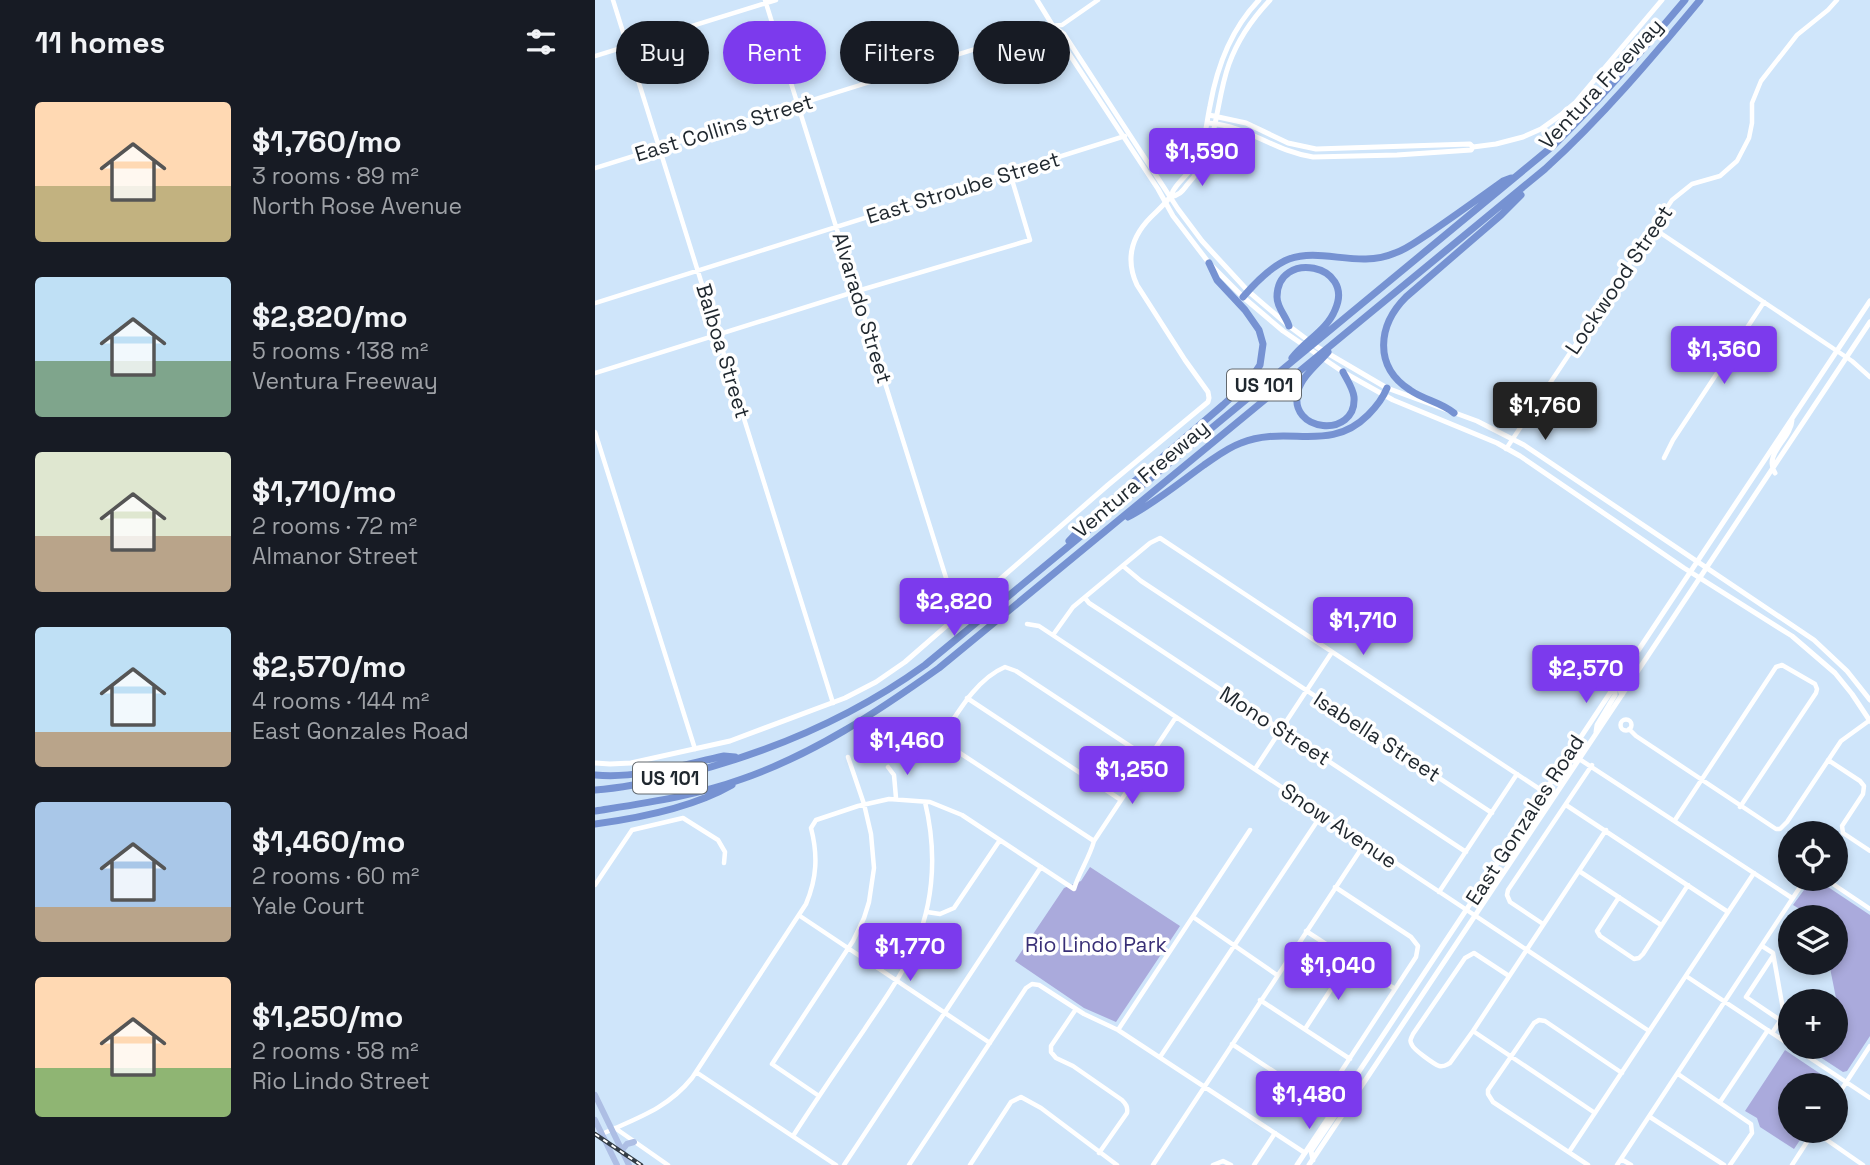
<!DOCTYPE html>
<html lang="en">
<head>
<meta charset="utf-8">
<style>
	:root { --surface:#171b24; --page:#242831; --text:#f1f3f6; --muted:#9ea1a6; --accent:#7c3aed }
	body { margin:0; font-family:"Space Grotesk",sans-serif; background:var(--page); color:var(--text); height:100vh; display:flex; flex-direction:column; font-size:26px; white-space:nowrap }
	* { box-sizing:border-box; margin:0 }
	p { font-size:23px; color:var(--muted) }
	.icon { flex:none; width:38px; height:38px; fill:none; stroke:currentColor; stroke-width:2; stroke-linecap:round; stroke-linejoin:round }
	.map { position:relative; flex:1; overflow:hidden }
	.sheet { display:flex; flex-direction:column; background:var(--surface); width:595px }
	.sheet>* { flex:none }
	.hud { position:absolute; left:21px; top:21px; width:665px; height:63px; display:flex; gap:14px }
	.fabs { position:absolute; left:1183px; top:821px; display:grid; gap:14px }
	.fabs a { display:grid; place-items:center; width:70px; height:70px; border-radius:50%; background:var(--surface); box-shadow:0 4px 10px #0003; font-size:35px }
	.price { position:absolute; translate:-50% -60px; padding:0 16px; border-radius:7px; background:var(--accent); color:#fff; font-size:23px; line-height:46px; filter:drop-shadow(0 2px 4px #0008) }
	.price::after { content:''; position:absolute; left:50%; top:42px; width:21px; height:16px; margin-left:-10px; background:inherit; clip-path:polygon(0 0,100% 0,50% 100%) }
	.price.selected { background:#222; color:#fff }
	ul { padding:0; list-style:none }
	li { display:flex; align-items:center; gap:21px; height:175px; padding:0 35px }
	li span { display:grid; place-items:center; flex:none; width:196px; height:140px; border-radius:7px; color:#555 }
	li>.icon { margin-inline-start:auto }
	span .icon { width:84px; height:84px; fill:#fffc; stroke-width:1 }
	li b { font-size:30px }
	h2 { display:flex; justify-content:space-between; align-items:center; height:84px; padding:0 35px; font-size:30px }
	.chip { padding:0 24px; border-radius:32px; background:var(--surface); box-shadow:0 4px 10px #0003; font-size:24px; line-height:63px }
	.chip.selected { background:var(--accent); color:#fff }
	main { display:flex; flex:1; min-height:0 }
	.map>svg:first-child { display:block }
	.green { fill:#aaaadc }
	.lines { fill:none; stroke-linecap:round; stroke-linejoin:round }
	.minor { stroke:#fff; stroke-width:4.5 }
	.tertiary { stroke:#fff; stroke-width:5 }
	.secondary { stroke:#fff; stroke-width:5 }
	.primary { stroke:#adbee4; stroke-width:6 }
	.motorway { stroke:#7692d2; stroke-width:7 }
	.rail-casing { stroke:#333c45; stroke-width:4.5 }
	.rail { stroke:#fff; stroke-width:2; stroke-dasharray:5; stroke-linecap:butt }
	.labels { text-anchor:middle; stroke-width:7; stroke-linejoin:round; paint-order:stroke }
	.shield { fill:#fff; stroke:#62686d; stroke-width:2 }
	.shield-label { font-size:19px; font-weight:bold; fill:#1f272e }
	.street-label { font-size:21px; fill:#1f272e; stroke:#fff }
	.park-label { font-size:21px; fill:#382f76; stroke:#fff }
</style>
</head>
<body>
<main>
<section class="sheet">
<h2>11 homes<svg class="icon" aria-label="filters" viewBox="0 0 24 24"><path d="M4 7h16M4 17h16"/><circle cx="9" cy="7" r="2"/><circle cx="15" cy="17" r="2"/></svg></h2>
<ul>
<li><span style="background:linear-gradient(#ffd9b3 60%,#c2b280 0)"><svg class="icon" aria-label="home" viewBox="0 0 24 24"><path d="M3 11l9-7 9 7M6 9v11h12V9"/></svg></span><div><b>$1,760/mo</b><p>3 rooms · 89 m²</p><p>North Rose Avenue</p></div></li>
<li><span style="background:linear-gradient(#bfe0f5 60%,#7fa58c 0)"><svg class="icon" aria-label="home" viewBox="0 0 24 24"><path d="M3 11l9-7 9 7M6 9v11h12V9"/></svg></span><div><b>$2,820/mo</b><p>5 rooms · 138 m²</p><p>Ventura Freeway</p></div></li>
<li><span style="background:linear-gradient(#dfe7d0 60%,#b9a48a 0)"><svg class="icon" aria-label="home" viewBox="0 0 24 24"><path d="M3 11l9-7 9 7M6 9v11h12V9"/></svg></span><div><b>$1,710/mo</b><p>2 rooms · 72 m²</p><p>Almanor Street</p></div></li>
<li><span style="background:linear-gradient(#bfe0f5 75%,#b9a48a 0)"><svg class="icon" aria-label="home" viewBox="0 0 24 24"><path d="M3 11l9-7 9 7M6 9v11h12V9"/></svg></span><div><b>$2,570/mo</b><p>4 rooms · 144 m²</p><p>East Gonzales Road</p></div></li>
<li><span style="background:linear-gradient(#a9c7e8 75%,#b9a48a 0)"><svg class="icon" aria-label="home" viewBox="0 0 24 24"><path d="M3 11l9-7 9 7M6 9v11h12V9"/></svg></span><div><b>$1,460/mo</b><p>2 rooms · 60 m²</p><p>Yale Court</p></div></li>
<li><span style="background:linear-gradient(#ffd9b3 65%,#8fb573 0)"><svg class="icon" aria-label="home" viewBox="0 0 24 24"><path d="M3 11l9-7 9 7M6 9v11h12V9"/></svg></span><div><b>$1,250/mo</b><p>2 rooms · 58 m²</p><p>Rio Lindo Street</p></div></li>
</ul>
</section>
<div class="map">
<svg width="1275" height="1165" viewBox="0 0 1275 1165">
	<rect width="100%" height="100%" fill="#cfe5fa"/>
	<!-- green -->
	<path class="green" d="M495 867 585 926 521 1022 489 1008 420 961 469 888 486 881Z
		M1217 879H1221L1275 915V1036L1252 1071 1248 1072 1225 1057 1231 1047 1241 1046V1031L1246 1023 1234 963 1241 962V917H1218L1198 905Z
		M1190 1050 1242 1085 1241 1087V1085H1195V1130L1211 1131 1199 1149 1165 1127 1162 1118 1150 1111Z"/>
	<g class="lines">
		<!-- minor -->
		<path class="minor" d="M18 0 238 703
			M170 0 363 616
			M0 56 181 0
			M0 168 454 26 467 25 503 0
			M1058 228 1257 361 1275 377
			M0 303 530 136
			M0 373 259 292 435 240 415 173
			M0 432 100 749
			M911 449 1077 200 1097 184 1125 176 1142 161 1154 138 1157 123V103L1166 81 1202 35 1233 10 1242 0
			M1069 458 1078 440 1169 302
			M528 566 546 581 897 813
			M490 598 494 603 520 620 871 852
			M432 624 444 626 1054 1031
			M458 635 478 607 555 543 565 538 958 798
			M372 698 526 800
			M1025.5 725a5.5 5.5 0 1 1 11 0a5.5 5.5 0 1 1-11 0Z
			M1034 729 1041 736 1181 829H1185L1192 822 1246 741 1275 720
			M335 730 345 740 499 841
			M345 740C362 714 381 679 410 667L421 671 553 758
			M975 753 1197 898
			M1233 760 1265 781 1269 786 1268 794 1247 826 1248 833 1275 851
			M293 767 299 775 301 798
			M660 769 737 652
			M971 805 1133 912
			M1080 820 1181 667 1187 665 1220 684 1222 689 1221 693 1145 807
			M984 871 1066 925
			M1229 878 1275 909
			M0 885 37 830 88 818 123 840 130 852 129 863
			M844 892 922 774
			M1024 897 1002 931 1005 936 1039 959 1044 958 1048 954 1093 885
			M332 912 345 914 359 908 405 840
			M205 916 395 1043
			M598 917 682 975
			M948 924 915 902 912 895 913 890 997 765
			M711 931 800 989
			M1167 946 1178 953 1189 1015 1177 1033
			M1178 956 1151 997 1185 1020
			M914 976 879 953 870 958 818 1034C816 1039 814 1040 817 1045 819 1050 839 1064 844 1066 850 1067 851 1065 855 1063L878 1031 1011 830
			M1091 976 1195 1045
			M665 1000 755 1059
			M481 1009 456 1046V1052L461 1058 478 1066 527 1100C531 1104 533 1107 532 1113L504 1153
			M710 1029 755 960
			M523 1030 655 830
			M878 1031 1000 1113
			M637 1044 716 1096H726L736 1087 821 957 823 946 816 937 740 887
			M1197 1046 1275 1098
			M565 1057 727 814
			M101 1072 241 1165
			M1083 1074 1156 1124 1157 1133 1135 1165
			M224 1096 177 1064 258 941 269 918 274 902 279 868 276 834 269 804 253 757
			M1241 1098 1275 1046
			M1125 1102 1173 1030
			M1055 1117 1129 1165
			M20 1128 73 1165
			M1219 1131 1268 1165
			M7 1134C42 1118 72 1109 97 1078L211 904C222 878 223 855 216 828L221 820 263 806 294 799 335 802 367 815 479 889C484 872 494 859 499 841L581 717
			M198 1136C221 1100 245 1065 269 1030 284 1007 300 986 312 962 339 912 343 856 330 802
			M974 1152 1159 873
			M1026 1159 1036 1165
			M249 1165 446 867
			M314 1165 431 988 437 984 444 985 489 1014 523 1030 710 1153
			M375 1165 416 1102 426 1097 446 1108 522 1165
			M558 1165 770 843
			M618 1165 628 1161 636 1165
			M659 1165 680 1133
			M993 1165 898 1102 893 1094V1090L939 1023 944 1020 950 1021 1027 1073
			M1022 1165 1211 878
			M1197 1165 1219 1131"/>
		<!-- tertiary -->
		<path class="tertiary" d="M614 115 651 123 693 143 721 149 875 144 878 147
			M613 123C654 126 678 151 718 157L802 155 876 150 878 147 901 144 928 137 946 129 967 114 980 103 1067 0
			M575 197C584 195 587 192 592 185 624 151 619 105 634 64 643 39 657 19 675 0
			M0 763 15 764 36 763 135 741 250 698 281 682 310 662 513 485 613 402 614 398 613 392 590 360 542 285C530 259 537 236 556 217 562 211 570 204 575 197 580 190 575 195 580 188 586 179 595 173 600 163 610 145 611 125 615 106 622 66 636 29 664 0"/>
		<!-- secondary -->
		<path class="secondary" d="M442 0 458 26 461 34 563 189 578 216 614 263 648 297 688 331 748 372 798 400 902 443 925 456 1089 568 1197 636 1240 673 1257 694 1275 721
			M458 26 469 34 583 209 607 241 653 291 694 326 722 347 792 388 882 421 929 445 1219 640 1252 671 1275 700
			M1180 473C1168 454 1196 439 1197 420
			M1027 695 1025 690 1039 667 1042 655
			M1001 732 1002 725 1020 695V690L1017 689
			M718 1160 716 1151 745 1108V1104
			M702 1165 1275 301
			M714 1165 1275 322"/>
		<!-- primary -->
		<path class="primary" d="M0 1095 34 1165
			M0 1120 22 1165
			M27 1150 32 1144 39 1142"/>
		<!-- motorway -->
		<path class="motorway" d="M648 297C660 283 676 266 694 259 727 247 763 269 800 253 812 249 822 241 833 234 858 217 883 199 908 181L916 178
			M694 326C691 316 682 308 682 297 682 249 761 264 740 310 732 330 710 341 697 358
			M733 352C723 364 707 376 703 391 692 433 762 439 759 397 758 388 752 380 748 372
			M859 413C846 402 829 400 815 390 778 366 783 325 811 297L906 215 926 195
			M533 517C560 503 584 483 609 465 621 457 632 448 646 443 693 424 734 454 773 415 781 407 788 398 792 388
			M474 541 491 523 628 405 655 380 665 365 668 344 664 330 650 310 622 280 614 263
			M0 775C43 779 87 765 129 756L140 757
			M0 790C30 788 61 781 90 774 176 752 258 717 330 665L959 145C1006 99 1048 50 1090 0
			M0 811C50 803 100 796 147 779 219 754 282 712 344 668L950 169C1007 117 1056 59 1105 0
			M0 824C45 818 97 808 137 785"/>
		<!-- rail casing -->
		<g class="rail-casing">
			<path id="rail" d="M0 1134 46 1165"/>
		</g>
		<!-- rail -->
		<use href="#rail" class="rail"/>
	</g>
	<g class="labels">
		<!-- shield labels -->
		<g class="shield">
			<rect x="632" y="369.5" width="74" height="31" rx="5"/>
			<rect x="38" y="762.5" width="74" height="31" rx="5"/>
		</g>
		<g class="shield-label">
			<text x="669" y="392">US 101</text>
			<text x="75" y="785">US 101</text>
		</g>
		<!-- street labels -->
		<g class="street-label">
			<text transform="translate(1006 84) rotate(-47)" y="7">Ventura Freeway</text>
			<text transform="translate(129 128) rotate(-17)" y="7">East Collins Street</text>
			<text transform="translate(368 188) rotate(-17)" y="7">East Stroube Street</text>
			<text transform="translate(1024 280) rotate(-56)" y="7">Lockwood Street</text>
			<text transform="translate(267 308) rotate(73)" y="7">Alvarado Street</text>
			<text transform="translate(128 351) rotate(73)" y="7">Balboa Street</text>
			<text transform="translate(546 479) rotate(-40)" y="7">Ventura Freeway</text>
			<text transform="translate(680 726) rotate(33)" y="7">Mono Street</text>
			<text transform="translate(782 737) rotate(33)" y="7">Isabella Street</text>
			<text transform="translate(930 820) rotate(-57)" y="7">East Gonzales Road</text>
			<text transform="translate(744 826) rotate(34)" y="7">Snow Avenue</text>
		</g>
		<!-- park labels -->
		<g class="park-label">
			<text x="501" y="952">Rio Lindo Park</text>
		</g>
	</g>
</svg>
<div class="fabs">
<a><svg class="icon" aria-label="locate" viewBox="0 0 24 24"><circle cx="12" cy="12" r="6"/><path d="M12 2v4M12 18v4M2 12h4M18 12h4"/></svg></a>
<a><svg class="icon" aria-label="layers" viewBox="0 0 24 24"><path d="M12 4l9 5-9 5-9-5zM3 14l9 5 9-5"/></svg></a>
<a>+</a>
<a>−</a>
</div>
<b class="price" style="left:607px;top:188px">$1,590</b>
<b class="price" style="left:1129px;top:386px">$1,360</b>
<b class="price selected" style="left:950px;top:442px">$1,760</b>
<b class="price" style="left:359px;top:638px">$2,820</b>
<b class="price" style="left:768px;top:657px">$1,710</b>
<b class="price" style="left:991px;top:705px">$2,570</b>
<b class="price" style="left:312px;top:777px">$1,460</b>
<b class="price" style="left:537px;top:806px">$1,250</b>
<b class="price" style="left:315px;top:983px">$1,770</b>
<b class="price" style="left:743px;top:1002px">$1,040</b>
<b class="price" style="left:714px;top:1131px">$1,480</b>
<div class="hud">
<a class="chip">Buy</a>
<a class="chip selected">Rent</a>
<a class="chip">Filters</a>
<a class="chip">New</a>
</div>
</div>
</main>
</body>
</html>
